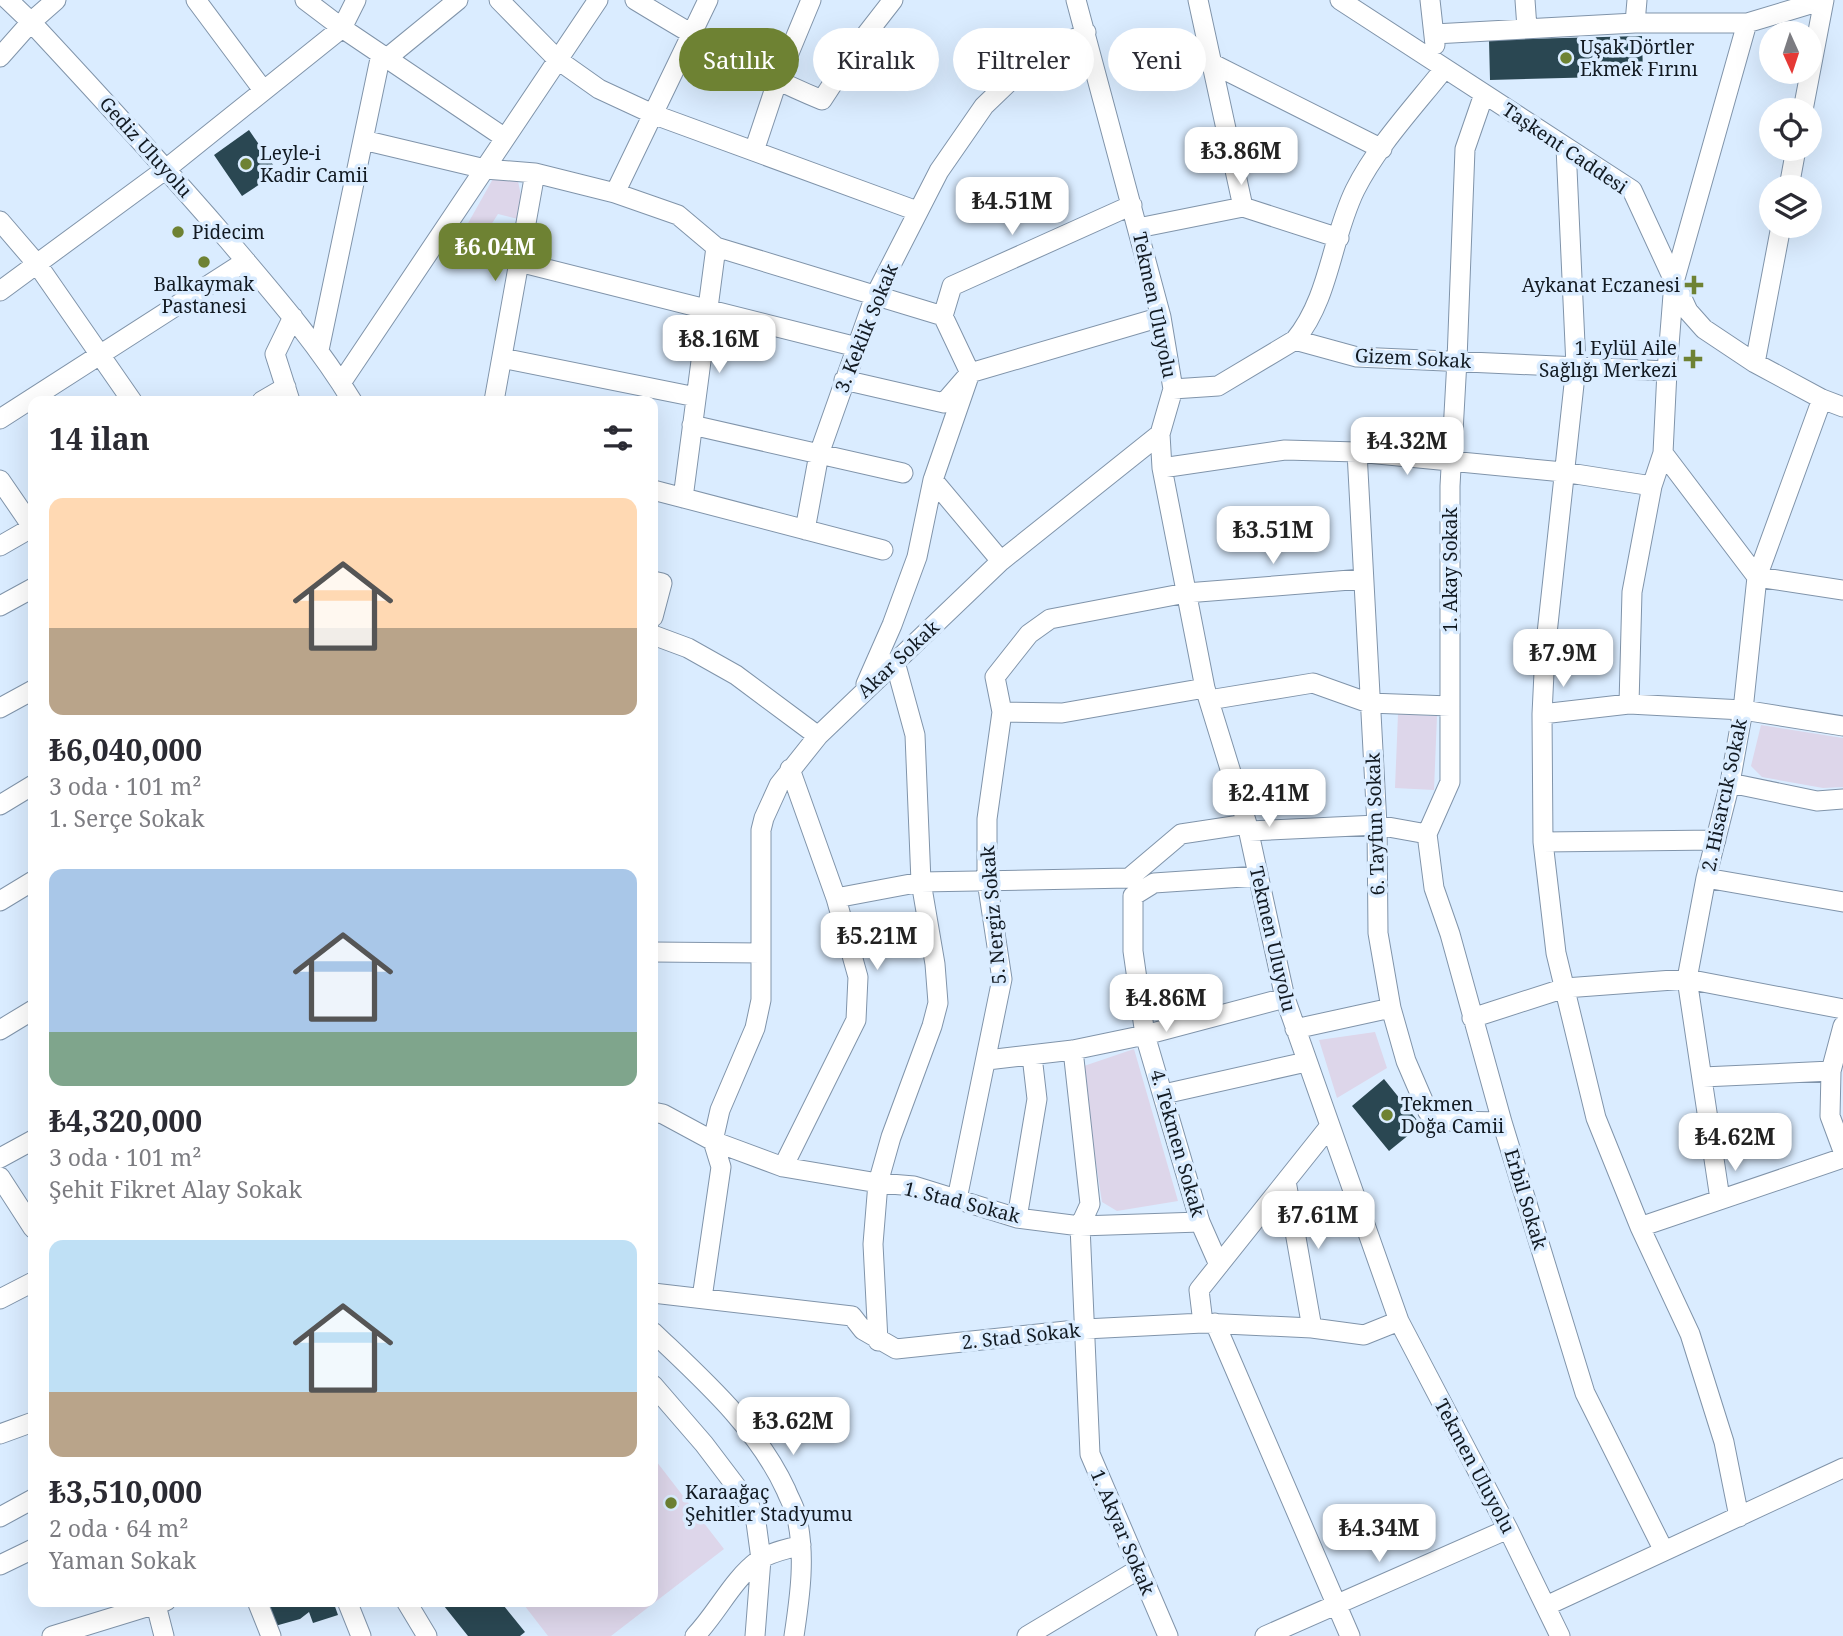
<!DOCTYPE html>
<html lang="tr">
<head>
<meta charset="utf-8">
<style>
	:root { --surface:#fff; --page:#f7f7f7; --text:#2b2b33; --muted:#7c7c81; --accent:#6e8233 }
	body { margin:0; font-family:"Noto Serif",serif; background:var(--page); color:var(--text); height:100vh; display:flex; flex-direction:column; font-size:26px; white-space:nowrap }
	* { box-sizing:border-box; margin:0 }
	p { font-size:23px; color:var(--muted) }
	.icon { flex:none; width:38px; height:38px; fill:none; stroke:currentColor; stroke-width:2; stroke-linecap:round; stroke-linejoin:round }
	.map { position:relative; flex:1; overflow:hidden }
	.drawer { position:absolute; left:28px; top:396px; width:630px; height:1211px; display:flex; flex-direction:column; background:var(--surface); border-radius:14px; box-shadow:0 7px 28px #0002 }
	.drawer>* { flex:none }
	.guide { position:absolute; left:679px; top:28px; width:665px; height:63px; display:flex; gap:14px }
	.needle { width:46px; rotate:177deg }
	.controls { position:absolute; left:1759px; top:21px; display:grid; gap:14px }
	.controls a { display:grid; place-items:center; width:63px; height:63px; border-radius:50%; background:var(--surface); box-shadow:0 7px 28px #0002; font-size:35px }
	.price { position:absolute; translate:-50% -60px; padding:0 16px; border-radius:14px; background:#fff; color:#222; font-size:23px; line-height:46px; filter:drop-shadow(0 2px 4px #0008) }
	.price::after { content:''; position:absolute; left:50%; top:42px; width:21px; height:16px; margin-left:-10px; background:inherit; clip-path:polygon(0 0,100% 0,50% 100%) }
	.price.current { background:var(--accent); color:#fff }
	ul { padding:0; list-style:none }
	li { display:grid; align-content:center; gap:14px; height:371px; padding:0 21px }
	li span { display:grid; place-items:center; height:217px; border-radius:14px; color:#555 }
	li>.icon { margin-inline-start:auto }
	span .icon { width:126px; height:126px; fill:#fffc; stroke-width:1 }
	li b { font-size:30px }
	h2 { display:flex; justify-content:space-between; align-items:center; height:84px; padding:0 21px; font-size:30px }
	.tag { padding:0 24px; border-radius:32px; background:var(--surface); box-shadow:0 7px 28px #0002; font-size:24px; line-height:63px }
	.tag.current { background:var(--accent); color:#fff }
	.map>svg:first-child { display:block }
	.green { fill:#ddd6ea }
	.building { fill:#2a4752 }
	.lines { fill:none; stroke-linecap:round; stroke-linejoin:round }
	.minor-casing { stroke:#8094aa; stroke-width:21 }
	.minor { stroke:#fff; stroke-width:19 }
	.poi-dot { fill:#6e8233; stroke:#daecff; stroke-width:2.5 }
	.labels { text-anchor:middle; stroke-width:7; stroke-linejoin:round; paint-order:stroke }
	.poi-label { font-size:19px; fill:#121a22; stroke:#daecff; text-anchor:start }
	.street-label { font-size:19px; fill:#121a22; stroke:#daecff }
</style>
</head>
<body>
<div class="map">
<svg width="1843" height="1636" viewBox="0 0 1843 1636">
	<rect width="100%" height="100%" fill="#daecff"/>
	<!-- green -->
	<path class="green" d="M494 177 518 181 522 201V220L498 214 480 242 462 234Z
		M1398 714 1437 716 1434 790 1395 788Z
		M1761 725 1843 738V787L1823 788 1762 777 1751 766Z
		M1375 1032 1387 1068 1337 1098 1319 1040Z
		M1134 1049 1178 1201 1117 1211 1102 1202 1081 1067Z
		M653 1457 724 1549 611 1636H548L521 1601H653Z"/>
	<!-- building -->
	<path class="building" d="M1642 36 1643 76 1490 80 1489 40Z
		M249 130 278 172 242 196 214 155Z
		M1384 1079 1421 1125 1389 1151 1352 1106Z
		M267 1601H333L338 1615 313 1623 309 1612 300 1619 275 1626Z
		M440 1601H500L525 1632 520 1636H468Z"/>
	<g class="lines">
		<!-- minor casing -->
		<g class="minor-casing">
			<path id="minor" d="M8 0 31 22C98 94 164 166 228 240 272 292 317 343 352 401
				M196 0 263 90
				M305 0 342 28 505 138
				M499 0 558 60 599 89 655 115 917 211
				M635 0C696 37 756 73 822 100L858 45 893 0
				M1076 0 1161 317 1173 389 1160 434 1162 468 1205 688 1247 824 1285 998 1399 1321 1508 1529 1560 1636
				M1198 0 1243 207
				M1340 0 1632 190 1688 311 1704 329 1755 363 1822 399 1843 407
				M1430 0 1435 45
				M1525 0 1527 28
				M1635 23 1637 0
				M1434 34 1635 23H1747L1824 0
				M0 57 31 22 56 0
				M387 58 458 0
				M1211 63 1382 149
				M1803 110 1824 0
				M363 140 485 169 535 173 615 193 678 215 716 247 943 316 970 373 933 480 917 557 892 625 866 684
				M1566 147 1576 366 1545 652 1542 714 1543 842 1556 953 1596 1118 1640 1227 1690 1334 1724 1442 1739 1517
				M754 151 777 82 811 0
				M1789 187 1796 149
				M615 193 708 0
				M0 221 37 264 132 401
				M1138 228 1243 207 1339 238
				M519 262 857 347
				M0 291 166 169 342 28 356 0
				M943 316 952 286 1132 205
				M1295 340C1330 297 1331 239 1355 190 1377 146 1414 107 1444 69
				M319 350 381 54
				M502 358 696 397
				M1755 363 1781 226
				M844 380 944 403 970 373 1161 317
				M341 383 598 0
				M1173 389 1218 386 1295 340 1357 357 1667 371
				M262 401 286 387
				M290 401 275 354 293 317
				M494 401 535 173
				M0 419 246 261
				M692 425 903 473
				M1357 452 1377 825 1378 933 1391 1008 1406 1061 1428 1112 1448 1121 1502 1122
				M1663 453 1757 577 1843 590
				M1162 468 1285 450 1357 452 1563 472 1652 486
				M0 480 33 528
				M933 480 1001 561
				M653 490 883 550
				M683 498 716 247
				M805 530 819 454 875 296 939 171 984 106 1012 79 1043 57 1086 32
				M0 546 33 527
				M653 581 662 583 653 617
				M0 606 33 588
				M653 635 688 648 736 675 818 736
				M1209 700 1313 683 1369 703 1450 706
				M1629 704 1632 592 1652 486 1663 453 1667 371 1674 282 1747 23
				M0 708 33 690
				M1002 712 1062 713 1205 688
				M1542 714 1629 704 1743 710 1843 726
				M1730 783 1817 801 1843 799
				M0 805 33 785
				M1249 831 1377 825 1427 834
				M1427 834 1434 888 1450 934 1502 1122 1585 1393 1664 1551
				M1427 834 1450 782V486L1457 360 1465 149 1484 94
				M1543 842 1716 840
				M1706 878 1843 902
				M836 898 921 882 1129 878 1181 834 1247 824
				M0 901 33 881
				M653 952 761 953
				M1472 1018 1565 988 1687 979 1843 1009
				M1843 1026 1831 1071 1830 1116 1843 1151
				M1295 1029 1391 1008
				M0 1030 33 1010
				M1073 1050 1090 1204 1080 1226 1090 1454 1168 1636
				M987 1060 1073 1050 1145 1035 1285 998
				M1703 1077 1831 1071
				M1164 1094 1306 1062
				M653 1112 663 1114 713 1141 783 1167 878 1183 914 1186 1017 1218 1080 1226 1200 1222
				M0 1158 33 1140
				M783 1167 856 1020 858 977 836 898 790 769
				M0 1177 33 1228
				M1286 1181 1312 1328
				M957 1199 1002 979 987 881V819L1002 712 995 677 1029 634 1050 619 1186 593 1363 579
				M1720 1199 1687 979 1706 878 1730 783 1743 710 1757 577 1822 399
				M1017 1218 1037 1099 1032 1056
				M1640 1227 1843 1158
				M1219 1265 1200 1222 1145 1035 1133 951V896L1154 883 1258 876
				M653 1293 852 1316 863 1330 896 1349 1085 1329 1203 1323 1312 1328 1364 1335 1399 1321
				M702 1298 721 1167 713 1141 720 1110 755 1028 761 1000V830L764 818 779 785 818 736 1001 561 1160 434
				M0 1299 33 1282
				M1203 1323 1199 1290 1329 1127
				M1215 1323 1350 1636
				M653 1332C702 1379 757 1427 786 1490 789 1498 794 1506 796 1514 806 1554 800 1596 794 1636
				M878 1341 873 1244 878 1183 891 1137 932 1026 938 1003 935 964 921 882 915 735 895 662
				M653 1385 704 1444 748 1502 756 1522 761 1559 755 1636
				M0 1434 33 1422
				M0 1517 33 1499
				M0 1565 33 1549
				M155 1601 164 1636
				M257 1601 271 1636
				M347 1601 361 1636
				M406 1601 427 1636
				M1546 1606 1843 1468
				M52 1636 166 1601
				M695 1636C718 1612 732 1580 759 1560 770 1552 788 1549 801 1545
				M1027 1636 1139 1569
				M1265 1636 1508 1529"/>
		</g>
		<!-- minor -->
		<use href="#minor" class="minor"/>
	</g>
	<!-- markers -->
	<g class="poi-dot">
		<circle cx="1566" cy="58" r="7"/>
		<circle cx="246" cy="164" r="7"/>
		<circle cx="178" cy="232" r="7"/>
		<circle cx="204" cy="262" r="7"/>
		<path d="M1690.5 274.5h7v7h7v7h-7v7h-7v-7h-7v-7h7z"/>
		<path d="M1689.5 348.5h7v7h7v7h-7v7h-7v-7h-7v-7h7z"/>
		<circle cx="1387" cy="1115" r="7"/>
		<circle cx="671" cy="1503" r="7"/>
	</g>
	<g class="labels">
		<!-- poi labels -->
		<g class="poi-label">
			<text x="1580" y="54">Uşak Dörtler<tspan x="1580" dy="22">Ekmek Fırını</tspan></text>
			<text x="260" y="160">Leyle-i<tspan x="260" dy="22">Kadir Camii</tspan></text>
			<text x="192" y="239">Pidecim</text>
			<text x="204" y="291" text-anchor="middle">Balkaymak<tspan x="204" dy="22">Pastanesi</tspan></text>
			<text x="1680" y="292" text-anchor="end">Aykanat Eczanesi</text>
			<text x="1677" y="355" text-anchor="end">1 Eylül Aile<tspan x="1677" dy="22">Sağlığı Merkezi</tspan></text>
			<text x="1401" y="1111">Tekmen<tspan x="1401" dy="22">Doğa Camii</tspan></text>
			<text x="685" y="1499">Karaağaç<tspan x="685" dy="22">Şehitler Stadyumu</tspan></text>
		</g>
		<!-- street labels -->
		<g class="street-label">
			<text transform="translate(146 147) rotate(48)" y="7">Gediz Uluyolu</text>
			<text transform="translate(1565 148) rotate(34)" y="7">Taşkent Caddesi</text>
			<text transform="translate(1155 305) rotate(78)" y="7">Tekmen Uluyolu</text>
			<text transform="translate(866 328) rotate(-68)" y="7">3. Keklik Sokak</text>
			<text transform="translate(1413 358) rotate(3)" y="7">Gizem Sokak</text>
			<text transform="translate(1450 570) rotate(-90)" y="7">1. Akay Sokak</text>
			<text transform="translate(898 659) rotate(-43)" y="7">Akar Sokak</text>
			<text transform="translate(1724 795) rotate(-78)" y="7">2. Hisarcık Sokak</text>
			<text transform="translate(1375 824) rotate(-92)" y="7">6. Tayfun Sokak</text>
			<text transform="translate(993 915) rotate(-95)" y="7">5. Nergiz Sokak</text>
			<text transform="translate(1273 939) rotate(77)" y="7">Tekmen Uluyolu</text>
			<text transform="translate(1178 1143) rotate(74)" y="7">4. Tekmen Sokak</text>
			<text transform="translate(1526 1199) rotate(73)" y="7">Erbil Sokak</text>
			<text transform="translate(962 1202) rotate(14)" y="7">1. Stad Sokak</text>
			<text transform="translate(1021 1336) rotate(-6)" y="7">2. Stad Sokak</text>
			<text transform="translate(1475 1466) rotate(62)" y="7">Tekmen Uluyolu</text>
			<text transform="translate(1123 1532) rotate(67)" y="7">1. Akyar Sokak</text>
		</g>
	</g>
</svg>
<div class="controls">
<a><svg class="needle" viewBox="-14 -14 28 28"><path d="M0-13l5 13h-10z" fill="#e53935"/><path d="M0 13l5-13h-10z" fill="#7c7c81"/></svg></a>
<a><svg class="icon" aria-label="locate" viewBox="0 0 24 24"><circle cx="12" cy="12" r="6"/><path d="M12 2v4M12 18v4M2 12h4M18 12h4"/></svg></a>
<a><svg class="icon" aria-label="layers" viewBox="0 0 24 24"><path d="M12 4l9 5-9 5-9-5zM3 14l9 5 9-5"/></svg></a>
</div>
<b class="price" style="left:1241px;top:187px">₺3.86M</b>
<b class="price" style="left:1012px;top:237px">₺4.51M</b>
<b class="price current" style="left:495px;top:283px">₺6.04M</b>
<b class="price" style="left:719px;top:375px">₺8.16M</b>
<b class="price" style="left:1407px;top:477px">₺4.32M</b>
<b class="price" style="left:1273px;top:566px">₺3.51M</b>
<b class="price" style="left:1563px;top:689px">₺7.9M</b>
<b class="price" style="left:1269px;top:829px">₺2.41M</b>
<b class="price" style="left:877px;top:972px">₺5.21M</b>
<b class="price" style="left:1166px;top:1034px">₺4.86M</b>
<b class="price" style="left:1735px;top:1173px">₺4.62M</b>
<b class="price" style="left:1318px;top:1251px">₺7.61M</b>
<b class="price" style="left:793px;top:1457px">₺3.62M</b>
<b class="price" style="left:1379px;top:1564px">₺4.34M</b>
<div class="guide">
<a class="tag current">Satılık</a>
<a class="tag">Kiralık</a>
<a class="tag">Filtreler</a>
<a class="tag">Yeni</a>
</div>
<section class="drawer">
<h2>14 ilan<svg class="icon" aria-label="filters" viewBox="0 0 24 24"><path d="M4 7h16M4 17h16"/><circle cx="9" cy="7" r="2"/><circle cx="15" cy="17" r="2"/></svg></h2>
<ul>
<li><span style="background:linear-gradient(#ffd9b3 60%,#b9a48a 0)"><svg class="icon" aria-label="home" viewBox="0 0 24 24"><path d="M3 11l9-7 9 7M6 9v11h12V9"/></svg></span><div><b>₺6,040,000</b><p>3 oda · 101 m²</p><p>1. Serçe Sokak</p></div></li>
<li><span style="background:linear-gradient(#a9c7e8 75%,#7fa58c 0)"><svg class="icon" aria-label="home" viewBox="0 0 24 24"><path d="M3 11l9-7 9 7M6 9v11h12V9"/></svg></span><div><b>₺4,320,000</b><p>3 oda · 101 m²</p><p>Şehit Fikret Alay Sokak</p></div></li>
<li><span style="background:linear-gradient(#bfe0f5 70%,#b9a48a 0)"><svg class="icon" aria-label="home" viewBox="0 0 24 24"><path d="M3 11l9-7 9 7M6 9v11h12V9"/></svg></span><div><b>₺3,510,000</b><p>2 oda · 64 m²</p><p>Yaman Sokak</p></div></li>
</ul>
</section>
</div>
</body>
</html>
